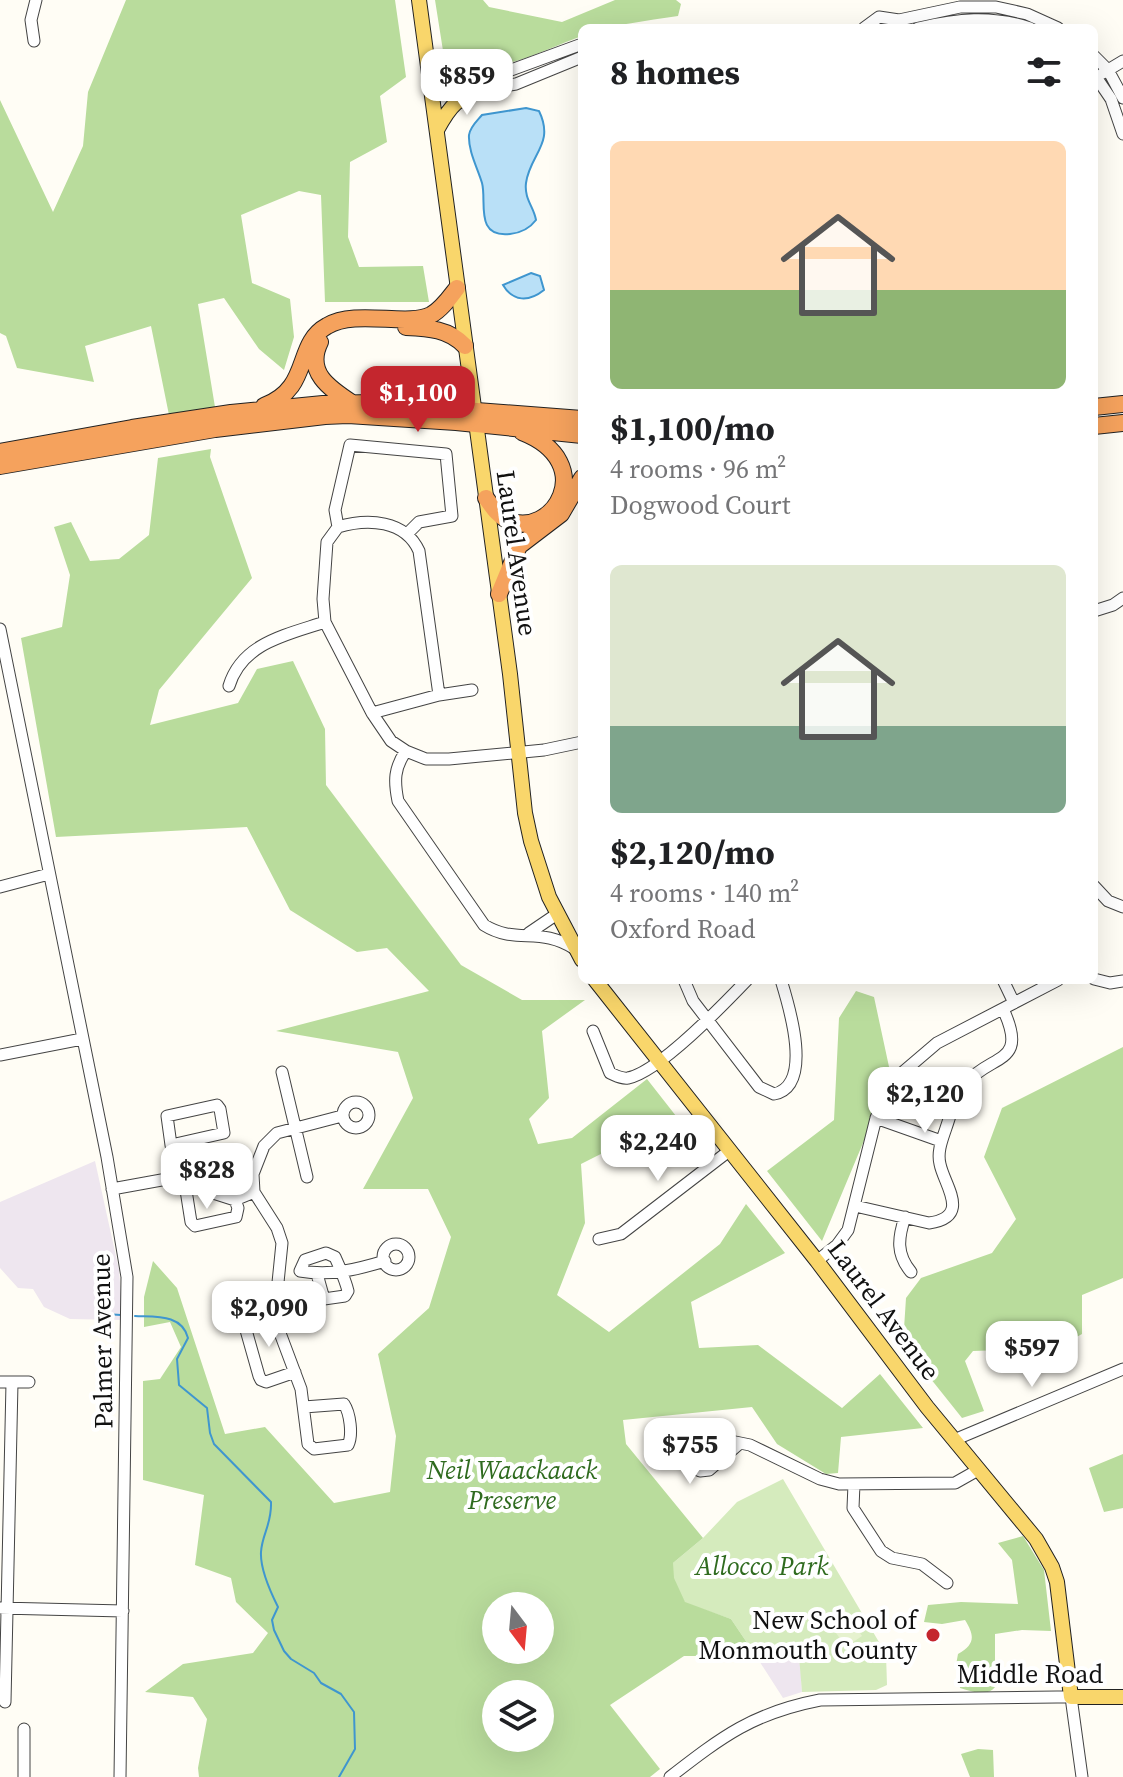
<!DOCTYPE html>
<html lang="en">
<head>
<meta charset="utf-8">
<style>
	:root { --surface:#fff; --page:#f2f2f2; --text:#202124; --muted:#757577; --accent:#c4262e }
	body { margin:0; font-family:"Source Serif 4",serif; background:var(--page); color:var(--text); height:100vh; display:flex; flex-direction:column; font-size:30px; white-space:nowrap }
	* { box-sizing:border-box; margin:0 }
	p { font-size:26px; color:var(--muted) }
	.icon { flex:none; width:44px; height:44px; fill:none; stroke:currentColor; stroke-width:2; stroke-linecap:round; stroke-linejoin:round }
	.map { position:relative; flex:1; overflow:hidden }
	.side { position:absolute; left:578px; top:24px; width:520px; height:960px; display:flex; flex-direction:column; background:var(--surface); border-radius:12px; box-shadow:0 8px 32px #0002 }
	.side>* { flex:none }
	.needle { width:52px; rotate:164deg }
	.buttons { position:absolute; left:482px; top:1592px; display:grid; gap:16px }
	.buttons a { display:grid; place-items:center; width:72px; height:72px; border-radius:50%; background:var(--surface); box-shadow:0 8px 32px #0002; font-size:40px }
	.price { position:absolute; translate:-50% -68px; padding:0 18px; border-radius:16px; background:#fff; color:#222; font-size:26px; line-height:52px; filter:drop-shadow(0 2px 4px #0008) }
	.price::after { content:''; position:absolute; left:50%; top:48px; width:24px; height:18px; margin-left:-12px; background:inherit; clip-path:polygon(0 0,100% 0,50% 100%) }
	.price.current { background:var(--accent); color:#fff }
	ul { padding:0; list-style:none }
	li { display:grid; align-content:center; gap:16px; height:424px; padding:0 32px }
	li span { display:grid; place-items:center; height:248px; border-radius:12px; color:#555 }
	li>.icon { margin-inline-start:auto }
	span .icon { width:144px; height:144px; fill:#fffc; stroke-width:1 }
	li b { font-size:34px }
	h2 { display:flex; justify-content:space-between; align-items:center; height:96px; padding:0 32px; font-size:34px }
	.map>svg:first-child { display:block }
	.industrial { fill:#eee6ef }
	.green { fill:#d5ebbd }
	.forest { fill:#b9dc9c; fill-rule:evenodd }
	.pitch { fill:#e6f2cf }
	.water { fill:#b9e0f7; stroke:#3f96cf; stroke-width:2 }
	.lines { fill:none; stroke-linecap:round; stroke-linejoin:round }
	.stream { stroke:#3f96cf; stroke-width:2 }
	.minor-casing { stroke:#444; stroke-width:13 }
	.major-casing { stroke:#222; stroke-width:16 }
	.highway-casing { stroke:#222; stroke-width:18 }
	.minor { stroke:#fff; stroke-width:11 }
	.major { stroke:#f9d66b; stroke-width:14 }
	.highway { stroke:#f5a25d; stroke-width:16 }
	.poi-dot { fill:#c4262e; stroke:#fff; stroke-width:3 }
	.labels { text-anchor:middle; stroke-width:8; stroke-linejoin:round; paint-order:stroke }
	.street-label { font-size:26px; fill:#111; stroke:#fff }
	.park-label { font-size:26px; font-style:italic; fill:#2f6b1f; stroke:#fff }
	.poi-label { font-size:26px; fill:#111; stroke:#fff; text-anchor:end }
</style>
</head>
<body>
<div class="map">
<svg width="1123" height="1777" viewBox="0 0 1123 1777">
	<rect width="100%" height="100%" fill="#fffdf5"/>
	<!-- industrial -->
	<path class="industrial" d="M95 1161 119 1270 123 1320 70 1319 44 1307 33 1289 18 1288 0 1268V1202Z
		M756 1656H800L802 1692 783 1698Z"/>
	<!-- green -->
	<path class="green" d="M783 1479 886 1654 887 1685 876 1690 802 1692 799 1656H756L731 1619 685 1603 673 1578V1563L703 1538 737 1502Z"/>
	<!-- forest -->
	<path class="forest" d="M126 0H395L406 77 380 96 387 142 350 162 348 237 359 267 423 266 429 302H325L321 195 299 191 241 215 252 283 290 299 294 337 284 370 259 349 224 298 198 304 215 407 169 415 151 326 85 346 94 382 17 368 6 336 0 333V100L53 212 83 146 88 92Z
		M435 0H483L489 7 562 22 615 0H676L681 4 678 16C646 20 613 28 582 28V36C545 49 488 80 449 66L444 57Z
		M211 449 210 457 252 578 159 690 150 725 238 703 257 669 293 661 325 729 326 785 461 965 522 1000H585L542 1031 549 1098 529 1119 538 1144 572 1138 647 1079 676 1116 581 1164 585 1223 557 1295 609 1332 720 1244 746 1204 785 1253 691 1302 699 1348 758 1345 842 1408 880 1374 923 1428 841 1437 838 1473 826 1474 777 1444 752 1407 623 1420 626 1444 703 1538 673 1563 674 1578 685 1602 731 1619 756 1656H684L610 1705 660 1769 650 1777H199L198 1768 207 1719 193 1697 145 1692 183 1664 253 1653 268 1633 236 1602 231 1578 195 1565 204 1495 143 1480V1381L160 1379 181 1347 170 1322 144 1327V1297L153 1261 177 1288 225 1434 265 1427 334 1503 390 1492 396 1436 378 1354 429 1308 451 1237 428 1189H363L413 1098 398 1052 276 1031 429 991 387 948 357 952 290 910 247 827 56 837 21 638 62 627 70 575 54 527 71 522 90 561 119 559 149 535 158 458ZM496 1606H540V1650H496ZM496 1694H540V1738H496Z
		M856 991 874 997 891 1076 822 1241 767 1171 834 1120 839 1018Z
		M1123 1047V1278L1082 1295V1334L1057 1348 973 1351 965 1361 984 1411 962 1418 903 1344 906 1298 921 1278 992 1253 1016 1219 984 1157 1002 1108Z
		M1123 1454V1508L1104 1512 1089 1468Z
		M1023 1536 1044 1570 1051 1631 1022 1630 995 1634V1666L1000 1677C994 1698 978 1694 960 1688L956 1665 958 1654C975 1644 975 1636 965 1620L942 1624 924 1622 928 1605 961 1602 1018 1604 1012 1560 998 1543Z
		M978 1749 993 1750 994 1777H970L961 1754Z"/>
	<!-- pitch -->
	<path class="pitch" d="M843 1607 862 1636 846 1647 826 1619Z"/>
	<!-- water -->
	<path class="water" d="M526 108 539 111C555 144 530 154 526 183 524 199 534 207 536 220 530 228 520 233 510 234 474 238 487 201 482 183 478 169 468 151 469 135 470 127 477 121 482 115Z
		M531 273 540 276 544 290C529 302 513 302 503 285Z"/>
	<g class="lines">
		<!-- stream -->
		<path class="stream" d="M105 1314 121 1315
			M135 1316C156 1317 182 1314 188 1338L177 1359 179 1385 207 1408 210 1433 214 1444 271 1502C272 1524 262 1534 261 1552 260 1569 270 1591 278 1607L272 1620 274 1630 284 1651 291 1659 314 1673 321 1683 341 1694 354 1712 355 1749 339 1777"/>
		<!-- minor casing -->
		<g class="minor-casing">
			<path id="minor" d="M864 28 879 17 899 20 960 7H996L1027 14 1058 28
				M918 28C957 19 991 15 1030 28
				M34 41 31 20 36 0
				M1094 56 1108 70 1123 98
				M1103 73 1123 61
				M1094 74 1111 99 1123 134
				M430 82 500 74 582 44
				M432 92 486 89 516 84 582 57
				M338 527 335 510 350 445 446 454 452 516 419 522 407 534
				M1094 611 1113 605 1123 598
				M0 629 107 1157 127 1277 120 1777
				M229 686C242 643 286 635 325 622
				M439 695 419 551C405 520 368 518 338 527L327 542 323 599 325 622 372 713 391 741 406 751 426 759H449L544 750 582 742
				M372 713 439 695 472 690
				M406 751C394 768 394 781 398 801L484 925C516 945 540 926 575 949
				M1094 886 1108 901 1123 907
				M0 887 49 874
				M529 933 557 914
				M1094 979 1110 983 1123 981
				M684 980 693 1001 759 1087 774 1094C814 1086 789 1006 781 980
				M1003 980 1014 1003
				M593 1031 610 1073C617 1076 621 1079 628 1078 659 1072 724 1004 747 980
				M0 1055 82 1039
				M282 1072 307 1177
				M343 1115a13 13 0 1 1 26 0a13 13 0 1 1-26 0Z
				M217 1105 220 1109 224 1133 171 1145 167 1116Z
				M876 1118 941 1141
				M171 1145 178 1177
				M178 1177 180 1182 185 1184 235 1200 254 1192
				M185 1184 191 1222 195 1226 236 1217 238 1208 235 1200
				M112 1189 178 1177
				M855 1206 929 1223C972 1217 944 1185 940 1164 937 1152 942 1140 946 1128 951 1114 955 1095 966 1083 992 1053 1029 1065 1003 1009
				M905 1217C898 1238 896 1254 911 1272
				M599 1239 621 1234 729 1151
				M383 1257a13 13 0 1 1 26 0a13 13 0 1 1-26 0Z
				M817 1261 837 1245 848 1230 876 1118 885 1098 903 1072 937 1043 1058 980
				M317 1274 324 1299 345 1296 348 1291C345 1279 340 1268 335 1257L326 1253 305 1260 300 1271C331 1276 355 1270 385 1261
				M275 1312 248 1317 244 1323 259 1376 261 1380 266 1382 295 1372
				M0 1382H29
				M304 1407 344 1404C350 1413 353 1435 348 1445L314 1449 308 1444 301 1389 277 1325 275 1312 282 1243 277 1228 254 1192 253 1174 264 1146 277 1133 342 1116
				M662 1427 750 1445 820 1479 839 1484 955 1483 978 1470
				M690 1433 682 1447C684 1457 690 1467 700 1471L709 1470 740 1443
				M954 1440 1123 1369
				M854 1484 853 1508 881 1551 892 1558 922 1564 947 1583
				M0 1608 123 1611
				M5 1702 12 1383
				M24 1777V1729
				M670 1777C723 1736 753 1713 820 1700L1057 1697H1071L1082 1777"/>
		</g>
		<!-- major casing -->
		<g class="major-casing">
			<path id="major" d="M419 0 510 674 525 813 531 841 549 897 582 960
				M437 130C451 104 457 98 486 89
				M595 980 817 1261 927 1407 1036 1539 1052 1567 1057 1582 1071 1697H1123"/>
		</g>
		<!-- highway casing -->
		<g class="highway-casing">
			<path id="highway" d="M406 327C429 328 449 329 465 346
				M320 342C305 372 329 388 352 403
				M264 406C312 388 294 344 327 326 356 309 407 327 431 315 442 309 450 297 457 288
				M1094 407 1123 404
				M1094 426 1123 423
				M0 452 132 428 231 413 323 404 372 403 582 419
				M0 466 215 429 325 416 348 415 456 422 582 435
				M486 498C492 506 497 515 507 520 552 541 601 463 522 432
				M499 594 519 546 561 514 582 478"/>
		</g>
		<!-- minor -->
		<use href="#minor" class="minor"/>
		<!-- major -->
		<use href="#major" class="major"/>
		<!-- highway -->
		<use href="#highway" class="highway"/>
	</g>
	<!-- markers -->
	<circle class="poi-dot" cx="933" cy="1635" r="8"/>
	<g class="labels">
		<!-- street labels -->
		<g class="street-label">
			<text transform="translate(517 553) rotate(82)" y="9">Laurel Avenue</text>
			<text transform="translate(884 1310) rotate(53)" y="9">Laurel Avenue</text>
			<text transform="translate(102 1341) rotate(-91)" y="9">Palmer Avenue</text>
			<text x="1030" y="1683">Middle Road</text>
		</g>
		<!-- park labels -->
		<g class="park-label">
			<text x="512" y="1479">Neil Waackaack<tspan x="512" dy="30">Preserve</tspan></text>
			<text x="762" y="1575">Allocco Park</text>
		</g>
		<!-- poi labels -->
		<g class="poi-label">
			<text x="917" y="1629">New School of<tspan x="917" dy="30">Monmouth County</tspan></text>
		</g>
	</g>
</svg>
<div class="buttons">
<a><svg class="needle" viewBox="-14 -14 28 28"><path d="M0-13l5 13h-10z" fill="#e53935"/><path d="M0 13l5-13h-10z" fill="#757577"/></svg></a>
<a><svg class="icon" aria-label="layers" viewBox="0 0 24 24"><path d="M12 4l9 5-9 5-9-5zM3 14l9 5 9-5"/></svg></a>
</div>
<b class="price" style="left:467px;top:117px">$859</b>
<b class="price current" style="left:418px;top:434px">$1,100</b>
<b class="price" style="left:925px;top:1135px">$2,120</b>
<b class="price" style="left:658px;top:1183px">$2,240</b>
<b class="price" style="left:207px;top:1211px">$828</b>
<b class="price" style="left:269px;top:1349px">$2,090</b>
<b class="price" style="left:1032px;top:1389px">$597</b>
<b class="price" style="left:690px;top:1486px">$755</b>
<section class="side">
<h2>8 homes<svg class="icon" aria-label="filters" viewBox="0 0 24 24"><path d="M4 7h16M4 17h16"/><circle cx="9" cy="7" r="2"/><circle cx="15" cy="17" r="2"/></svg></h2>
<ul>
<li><span style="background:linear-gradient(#ffd9b3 60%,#8fb573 0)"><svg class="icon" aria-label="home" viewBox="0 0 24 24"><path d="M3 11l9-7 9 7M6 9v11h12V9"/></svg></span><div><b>$1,100/mo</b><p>4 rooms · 96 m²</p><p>Dogwood Court</p></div></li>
<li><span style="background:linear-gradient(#dfe7d0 65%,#7fa58c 0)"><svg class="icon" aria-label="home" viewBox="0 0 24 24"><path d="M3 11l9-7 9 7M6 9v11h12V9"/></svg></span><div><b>$2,120/mo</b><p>4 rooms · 140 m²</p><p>Oxford Road</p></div></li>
</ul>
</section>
</div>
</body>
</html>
